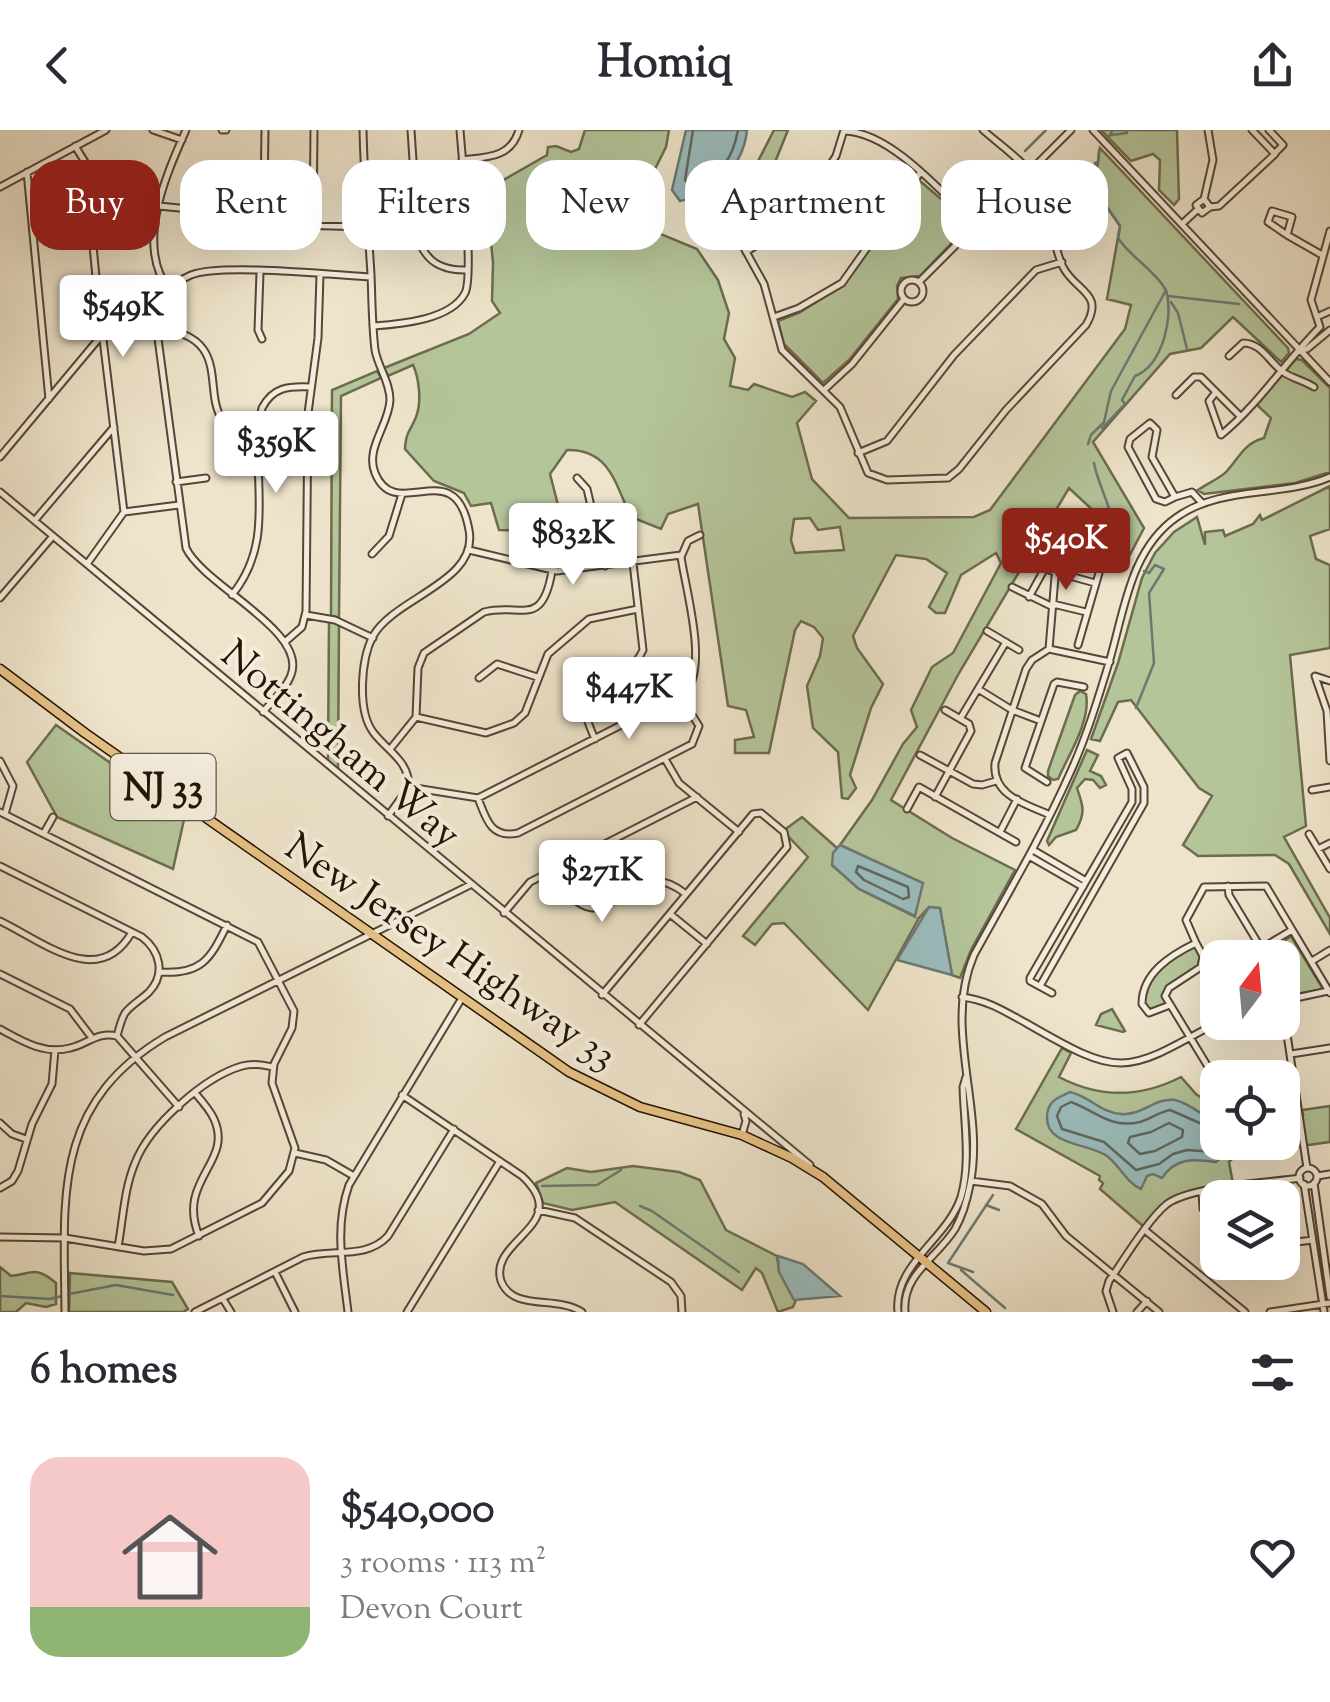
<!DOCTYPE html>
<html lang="en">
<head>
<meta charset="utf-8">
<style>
	:root { --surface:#fff; --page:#f7f7f7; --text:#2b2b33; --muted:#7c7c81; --line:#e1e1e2; --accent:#8f2418 }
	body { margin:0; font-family:"Sorts Mill Goudy",serif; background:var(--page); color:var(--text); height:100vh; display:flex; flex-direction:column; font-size:38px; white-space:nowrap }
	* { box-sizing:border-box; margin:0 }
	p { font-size:32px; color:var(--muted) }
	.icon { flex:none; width:55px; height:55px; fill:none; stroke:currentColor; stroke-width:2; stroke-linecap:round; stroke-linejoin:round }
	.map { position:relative; height:1182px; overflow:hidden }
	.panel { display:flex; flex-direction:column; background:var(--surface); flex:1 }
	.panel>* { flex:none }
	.hud { position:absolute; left:30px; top:30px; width:1270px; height:90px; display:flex; gap:20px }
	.needle { width:65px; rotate:16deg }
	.tools { position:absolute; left:1200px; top:810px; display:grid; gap:20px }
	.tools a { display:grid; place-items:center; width:100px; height:100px; border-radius:20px; background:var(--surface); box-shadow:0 10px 40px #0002; font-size:50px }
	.price { position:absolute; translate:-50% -85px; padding:0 22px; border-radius:10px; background:#fff; color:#222; font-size:32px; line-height:65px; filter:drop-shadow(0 2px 5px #0008) }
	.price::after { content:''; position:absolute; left:50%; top:60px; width:30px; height:22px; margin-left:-15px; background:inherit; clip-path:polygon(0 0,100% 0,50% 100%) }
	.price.active { background:var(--accent); color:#fff }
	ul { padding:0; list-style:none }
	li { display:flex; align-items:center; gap:30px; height:250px; padding:0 30px }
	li+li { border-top:2px solid var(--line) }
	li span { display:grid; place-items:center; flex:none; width:280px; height:200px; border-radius:30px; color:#555 }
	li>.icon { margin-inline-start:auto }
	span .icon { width:120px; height:120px; fill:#fffc; stroke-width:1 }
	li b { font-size:42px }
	h2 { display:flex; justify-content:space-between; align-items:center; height:120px; padding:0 30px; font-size:42px }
	.pill { padding:0 35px; border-radius:30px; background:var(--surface); box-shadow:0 10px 40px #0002; font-size:35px; line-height:90px }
	.pill.active { background:var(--accent); color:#fff }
	header { display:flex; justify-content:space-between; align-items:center; height:130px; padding:0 30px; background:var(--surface); font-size:45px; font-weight:800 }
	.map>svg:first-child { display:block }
	.green { fill:#b5c59a; stroke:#6c6c4e; stroke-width:2.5; fill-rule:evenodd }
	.water { fill:#9bbdbe; stroke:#6b7973; stroke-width:2.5 }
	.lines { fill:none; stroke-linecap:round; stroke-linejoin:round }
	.shore { stroke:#5f6860; stroke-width:2.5 }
	.stream { stroke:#6b7973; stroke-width:2.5 }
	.minor-casing { stroke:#564635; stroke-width:9 }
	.major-casing { stroke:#231203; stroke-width:11 }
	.minor { stroke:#f4eddd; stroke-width:5 }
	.major { stroke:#e7c286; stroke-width:8 }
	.labels { text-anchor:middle; stroke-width:8; stroke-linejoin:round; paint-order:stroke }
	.shield { fill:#f4eddd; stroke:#625444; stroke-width:2.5 }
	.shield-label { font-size:38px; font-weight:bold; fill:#231203 }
	.street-label { font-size:40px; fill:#231203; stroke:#f4eddd }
</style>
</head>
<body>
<header><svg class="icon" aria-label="back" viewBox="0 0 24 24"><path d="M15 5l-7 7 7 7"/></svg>Homiq<svg class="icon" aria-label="share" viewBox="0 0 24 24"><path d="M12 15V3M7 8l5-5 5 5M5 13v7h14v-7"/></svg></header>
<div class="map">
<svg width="1330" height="1182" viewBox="0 0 1330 1182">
	<rect width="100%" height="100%" fill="#eee4cb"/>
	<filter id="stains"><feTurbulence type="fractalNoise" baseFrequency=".002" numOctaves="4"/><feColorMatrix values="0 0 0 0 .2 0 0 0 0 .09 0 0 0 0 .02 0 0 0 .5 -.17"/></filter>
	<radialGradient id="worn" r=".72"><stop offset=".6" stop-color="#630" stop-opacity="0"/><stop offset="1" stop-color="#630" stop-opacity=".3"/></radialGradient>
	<!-- green -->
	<path class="green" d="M585 0H669L666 17 622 105 635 110 656 102 697 119 718 150 729 183 724 209 735 228 730 256 748 260 754 254 792 267 805 262 816 271 797 293 812 349 849 388 974 387 990 380 1125 199 1131 175 1107 169 1120 96 1094 58 1100 18 1288 218 1289 223 1281 232 1233 187 1201 218 1170 224 1093 312 1144 398 1123 438 1110 436 1101 426 1113 399 1069 358 959 543 891 670 952 708 1015 740 971 820 960 848 952 845 940 779 929 777 919 788 868 880 784 793 772 794 755 815 743 806 808 727 783 701 802 687 837 718 832 735 859 759 914 786 880 734 840 715 872 670 903 614 917 597 911 580 932 537 953 523 1001 433 996 423 961 445 945 483H936L929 477 947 443 926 429 896 425 853 506 857 518 883 554 871 578 850 645 856 658 848 669 842 668 838 622 813 598 807 556 820 526 823 508 814 497 801 491 795 500 769 623H735V610L754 607 746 580 728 576 698 374 668 384 661 399 631 387C615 354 610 319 567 320L550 344 566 406 557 414 532 401 499 400 491 373 471 376 464 363 434 351 405 319C406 301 410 302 416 287 422 272 419 248 413 235L388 246 384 238 469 204 500 183 492 171 493 133 486 60 547 25 548 17 556 16 571 22 579 19ZM810 388 818 400 840 397 844 420 795 423 791 410 794 389Z
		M774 0H788L767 52 749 49Z
		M1101 0H1177L1179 69 1174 75 1159 60 1160 30 1153 24 1131 31Z
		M920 51 968 92V96L920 146 901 148 897 156 898 169 849 230 823 253 784 214 778 191 799 183 842 156Z
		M1296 229 1302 230 1330 258V342L1295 353 1204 364 1198 360C1206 354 1221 348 1227 341 1239 328 1244 313 1264 308L1271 288 1257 275Z
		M377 241 381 248 341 266 339 488 331 485 332 260Z
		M1330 356V399L1310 406 1316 429 1330 435V518L1290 525 1306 696 1284 707 1330 788V804L1289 734 1275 725 1198 726 1183 715 1212 666 1199 658 1131 570 1118 572 1100 611 1091 609 1118 533 1142 448 1155 423 1174 402 1197 387 1205 415V402L1223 400 1225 406 1253 394 1260 385 1262 390Z
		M1084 394 1104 404 1095 423 1074 413Z
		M329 490 339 495 338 640 328 632Z
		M1080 561 1086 564C1091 591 1069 624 1058 649L1053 650 1048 646V641L1075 565Z
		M56 595 185 685 173 739 57 687 27 632Z
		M1087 620 1098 625 1090 641 1101 646 1106 655 1100 658 1093 650 1085 649 1077 658C1083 675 1086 683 1076 700L1056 707 1049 715 1047 711Z
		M1291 806 1323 859 1321 860 1283 866 1282 828H1262Z
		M1193 814 1202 821 1201 837 1166 861 1170 875 1155 883 1145 879 1143 864 1160 834Z
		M1112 879 1125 901 1123 902 1096 895 1101 884Z
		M1062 918 1071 923 1059 947C1099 968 1140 968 1181 947L1196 964 1217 979 1218 1012H1282L1283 988 1303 985 1302 980 1330 976V1012L1236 1025 1229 1032 1233 1054C1189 1060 1172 1060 1144 1097L1100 1059 1103 1053 1099 1050 1100 1046 1016 999Z
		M633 1036 679 1042 700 1050 726 1100 777 1126 779 1141 796 1170 793 1177 778 1182 762 1143 756 1138 742 1160 615 1072 572 1080 543 1073 536 1053 567 1038 591 1042Z
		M0 1137 11 1146C32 1144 35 1135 56 1153V1174L46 1177 26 1173 16 1182H0Z
		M70 1143 172 1152 188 1179 183 1182H69Z"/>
	<!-- water -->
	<path class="water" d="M686 0H747C745 23 734 37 720 55 704 56 695 68 680 71L672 60Z
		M1068 67C1070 81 1071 101 1088 105L1091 108 1071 111 1066 106 1056 69Z
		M840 715 923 753 915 786 859 759 832 735 833 723Z
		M929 777 940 778 952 845 897 830Z
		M1070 962C1089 966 1101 983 1121 984 1141 986 1156 967 1175 970 1190 973 1203 987 1217 992L1218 1012 1269 1013 1235 1016 1216 1032C1194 1029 1176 1027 1162 1048L1153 1044 1147 1046 1141 1059C1126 1052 1120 1036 1107 1026 1089 1013 1046 1016 1047 987 1047 970 1060 967 1070 962Z
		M778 1126 803 1134 840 1166 794 1170 779 1142Z"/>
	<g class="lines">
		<!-- shore -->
		<path class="shore" d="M693 0 685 50 690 55C720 39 731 37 738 0
			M858 736 908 757 909 767 903 769 864 750 856 742Z
			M1169 993 1183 1000 1182 1007 1155 1021 1140 1024 1128 1013 1130 1007 1151 1002Z
			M1218 1001 1170 980C1159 982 1151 989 1140 992 1110 999 1096 981 1071 972L1061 977 1057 986 1062 999 1104 1012 1136 1040 1159 1034 1173 1024 1187 1020 1215 1022 1224 1012"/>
		<!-- stream -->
		<path class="stream" d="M1111 5 1127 3 1125 0
			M1108 8 1113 0
			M1025 21 1046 0
			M1051 31 1059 40 1065 57
			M1083 59 1093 58
			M1062 67 1061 58H1070
			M1168 166 1239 174
			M1171 172 1178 183 1187 219
			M1102 298 1125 274 1122 270 1135 246C1163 235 1174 186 1166 160
			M1088 314 1091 305 1104 292 1111 261 1166 160C1153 138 1132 129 1118 108L1120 96 1094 58 1095 33 1098 32 1099 20
			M1094 333C1098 358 1120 390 1112 415L1118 418 1120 434
			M1115 404 1121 401 1128 410 1120 428
			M1133 438H1134
			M1136 578 1154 533 1149 463 1164 439 1155 435 1149 443 1144 441
			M542 1056 597 1055 621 1040
			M986 1075 999 1080
			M640 1076 652 1081 739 1142
			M961 1140 1005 1178
			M973 1142 948 1133 993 1065
			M69 1164 116 1155 173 1165
			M0 1166 50 1169 62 1166"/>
		<!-- minor casing -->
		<g class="minor-casing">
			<path id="minor" d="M153 0 182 10
				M222 0H226
				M265 0 264 63 274 84 297 95 367 97
				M363 0C364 48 368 96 371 144 372 169 372 195 375 220 378 237 390 252 390 270 389 295 365 318 375 343 396 395 455 321 469 400 479 452 395 467 373 506 361 529 357 580 373 602 387 621 409 630 409 657
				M411 0 418 107C425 132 442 141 468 140
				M1093 0 1330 252
				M1269 0 1283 15 1275 23
				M844 1C891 2 942 63 975 94
				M75 16 85 32 98 168 124 382 87 434
				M462 30C487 27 511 28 519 0
				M27 42 49 269
				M0 57 106 0
				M1204 69 1210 77 1202 83 1196 75 1204 69 1213 30 1208 0
				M159 76 220 82 230 77
				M1210 77 1219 76 1275 24 1252 0
				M723 80 764 154 782 220 840 277 868 343 887 350 948 348 959 339 1006 280 1086 195C1105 163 1075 161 1063 137 1049 109 1055 74 1035 48 1022 30 1000 15 983 0
				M1272 81 1292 87 1287 105 1268 92Z
				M1182 94 1197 80
				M313 95 314 0
				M1287 105 1322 125
				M746 122 794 91 836 26 844 0
				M260 142 258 200 262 209
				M901 161a11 11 0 1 1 22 0a11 11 0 1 1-22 0Z
				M919 152 1071 0
				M170 161C134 116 166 45 186 0
				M1319 186 1330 181
				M774 187 799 178 842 153 920 43
				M374 196C401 194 451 190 465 163 474 146 462 27 460 0
				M157 198C256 209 173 297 260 308
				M1300 220 1307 219 1330 200
				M1229 226 1243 213C1262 213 1269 232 1283 242 1291 248 1305 251 1314 257
				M824 260 852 234 904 169
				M1216 262 1209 271 1221 305C1259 274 1286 231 1320 197L1311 170 1330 101
				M1176 265 1194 247H1201L1240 286
				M1150 293 1157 300 1152 327 1175 367 1165 372 1156 369 1128 317 1130 309Z
				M858 323 887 311 954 225 1036 140 1062 132
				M0 327 101 206
				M577 348 587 359 605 436
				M176 352 206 348
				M0 362 810 1035
				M1175 367 1192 362 1202 373
				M124 382 179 375
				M35 390 114 297
				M1041 407 1062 420 1055 447 1049 519
				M469 420 557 441 681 425
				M372 424 389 406 402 364
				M1045 439 1095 453
				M1012 457 1053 477
				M232 465C279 407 248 345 262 278 273 257 288 256 311 257
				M1029 467 1051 427
				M0 468 53 406
				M1053 474 1086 482
				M306 485 335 490 373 508
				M987 501 1019 520
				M286 511 302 497 306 481 308 283 318 208 320 145
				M1078 515 1099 443
				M479 548 497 534 537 547
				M1330 551 1315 546 1327 581 1330 631
				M978 559 1012 580 1041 591
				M263 582C272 571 286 559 291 545 308 501 204 456 186 418L157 201C157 177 168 154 191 145 220 133 334 145 371 147
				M416 587 486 603 514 593 525 583 548 524 589 489 638 479
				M960 589 1006 512
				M595 609C558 529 623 566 643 520L633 433
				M391 618 416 587 418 538 424 523 484 482C520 472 542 500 552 441
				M920 625 973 654 982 655 996 651
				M665 629 679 653 739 702
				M0 631 13 656 5 684
				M1047 652 1025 638 1054 554 1057 552 1084 557
				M409 657 478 668 686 562C708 535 686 461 681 427L688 411 700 405
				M1312 660 1330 657
				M935 667 971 601 969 594 945 580
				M478 668C486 689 491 709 518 703L692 614 699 596 681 567
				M907 679 919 657 1016 712
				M0 682 258 812 294 881 292 898 274 934 272 953 295 1018 289 1041 262 1073 171 1119 144 1121 65 1108 0 1107
				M1050 685C1026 674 992 666 995 633L1026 539 1032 530 1049 519 1110 532
				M388 686 409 657
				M1000 702 1017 669
				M44 703 53 687
				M1309 704 1330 739
				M1318 719 1330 713
				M1033 720 1086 751
				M1029 726 1083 757
				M0 736 142 807C160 821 166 844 149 862 142 869 131 875 125 883 121 890 119 899 117 906
				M551 741C612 836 620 712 686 764
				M1228 756 1229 765 1261 818
				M504 783 530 752 697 667
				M670 784 707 814
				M0 791C44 812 99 860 132 802
				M1196 813 1186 790 1204 757 1266 756 1330 863
				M1257 828 1260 819 1292 800
				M1312 831 1330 820
				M159 842C201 845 210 830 227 795
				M0 844 70 879 92 908
				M1040 856 1144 673V657L1127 623 1118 628 1132 659V672L1030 848V851L1052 863
				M602 865 753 684 761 683 784 702 787 717 639 895
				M962 867C987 870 1004 881 1026 893 1121 948 1123 945 1218 892
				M1282 871 1307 1038
				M1282 871 1328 861
				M1170 875 1149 883 1142 874C1142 843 1171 825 1196 813L1203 826 1201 837 1169 858 1165 866 1210 940 1219 948
				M0 899C22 911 44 925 70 918 88 914 98 901 117 906L179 977
				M1291 924 1330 918
				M1282 954 1295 953
				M195 963C202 971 210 980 214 989 234 1033 176 1049 199 1106
				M402 965 522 1046C575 1095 488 1109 501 1151 513 1182 556 1165 582 1182
				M0 993 12 1004 26 1009
				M742 1005 746 991 744 984
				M295 1023 326 1030 352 1045
				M1299 1047a9 9 0 1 1 18 0a9 9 0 1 1-18 0Z
				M1317 1046 1330 1044
				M971 1051 1010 1056 1042 1074 1066 1106 1159 1182
				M1314 1053 1330 1167
				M1304 1054 1324 1182
				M0 1058 12 1051 18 1041 32 994 52 954 55 920
				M1202 1062 1203 1079 1218 1091
				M538 1080 575 1088 671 1152 681 1166 682 1182
				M1146 1101 1245 1182
				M1282 1114 1312 1110
				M118 1117C123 1090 124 1059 135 1033 149 996 204 947 242 936 253 933 263 935 273 937
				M275 1142 295 1182
				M223 1169 231 1182
				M65 1182C64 1067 52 975 165 907L470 755
				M195 1182 303 1127C332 1118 366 1130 388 1106L454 999
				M348 1182C343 1139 334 1097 349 1055L462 868
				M407 1182 500 1031
				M898 1182C893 1134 947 1110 961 1067 971 1033 964 992 963 957L966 947
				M905 1182C902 1144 937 1128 955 1099 963 1085 967 1070 970 1055 986 979 942 899 974 825 1007 765 1042 706 1070 643 1086 608 1097 572 1108 536 1124 484 1129 420 1177 387 1222 355 1281 368 1330 347
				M1113 1182 1106 1161 1109 1151C1123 1131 1149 1088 1167 1074 1192 1056 1267 1053 1300 1048
				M1137 1182 1147 1171
				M1270 1182 1330 1173"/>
		</g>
		<!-- major casing -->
		<g class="major-casing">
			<path id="major" d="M0 539 85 603 569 942 640 977 742 1005 792 1028 823 1047 986 1182"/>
		</g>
		<!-- minor -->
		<use href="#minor" class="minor"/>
		<!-- major -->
		<use href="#major" class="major"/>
	</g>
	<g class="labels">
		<!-- shield labels -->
		<rect class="shield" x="110.5" y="624" width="105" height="66" rx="8"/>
		<g class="shield-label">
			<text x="163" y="670">NJ 33</text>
		</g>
		<!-- street labels -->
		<g class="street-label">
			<text transform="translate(342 613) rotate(40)" y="14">Nottingham Way</text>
			<text transform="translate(452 820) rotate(34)" y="14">New Jersey Highway 33</text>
		</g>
	</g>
	<rect width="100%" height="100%" filter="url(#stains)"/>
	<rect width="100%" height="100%" fill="url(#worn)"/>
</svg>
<div class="tools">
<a><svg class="needle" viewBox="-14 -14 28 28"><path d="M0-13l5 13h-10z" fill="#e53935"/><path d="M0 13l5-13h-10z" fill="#7c7c81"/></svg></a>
<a><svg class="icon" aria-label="locate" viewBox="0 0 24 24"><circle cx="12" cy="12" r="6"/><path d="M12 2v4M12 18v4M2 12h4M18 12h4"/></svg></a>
<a><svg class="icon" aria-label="layers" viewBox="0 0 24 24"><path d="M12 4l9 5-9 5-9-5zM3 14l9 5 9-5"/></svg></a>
</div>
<b class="price" style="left:123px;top:230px">$549K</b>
<b class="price" style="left:276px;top:366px">$359K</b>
<b class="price" style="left:573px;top:458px">$832K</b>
<b class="price active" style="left:1066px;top:463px">$540K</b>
<b class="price" style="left:629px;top:612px">$447K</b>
<b class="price" style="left:602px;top:795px">$271K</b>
<div class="hud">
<a class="pill active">Buy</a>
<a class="pill">Rent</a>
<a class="pill">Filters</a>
<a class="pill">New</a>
<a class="pill">Apartment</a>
<a class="pill">House</a>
</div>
</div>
<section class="panel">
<h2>6 homes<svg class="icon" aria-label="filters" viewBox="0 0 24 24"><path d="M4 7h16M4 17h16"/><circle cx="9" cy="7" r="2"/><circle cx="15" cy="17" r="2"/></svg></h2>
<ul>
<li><span style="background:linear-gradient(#f6c9c9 75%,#8fb573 0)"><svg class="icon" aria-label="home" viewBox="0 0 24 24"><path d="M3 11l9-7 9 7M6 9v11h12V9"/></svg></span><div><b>$540,000</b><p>3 rooms · 113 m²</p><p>Devon Court</p></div><svg class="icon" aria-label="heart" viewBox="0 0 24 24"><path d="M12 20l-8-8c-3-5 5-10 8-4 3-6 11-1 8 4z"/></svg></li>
</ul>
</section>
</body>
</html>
